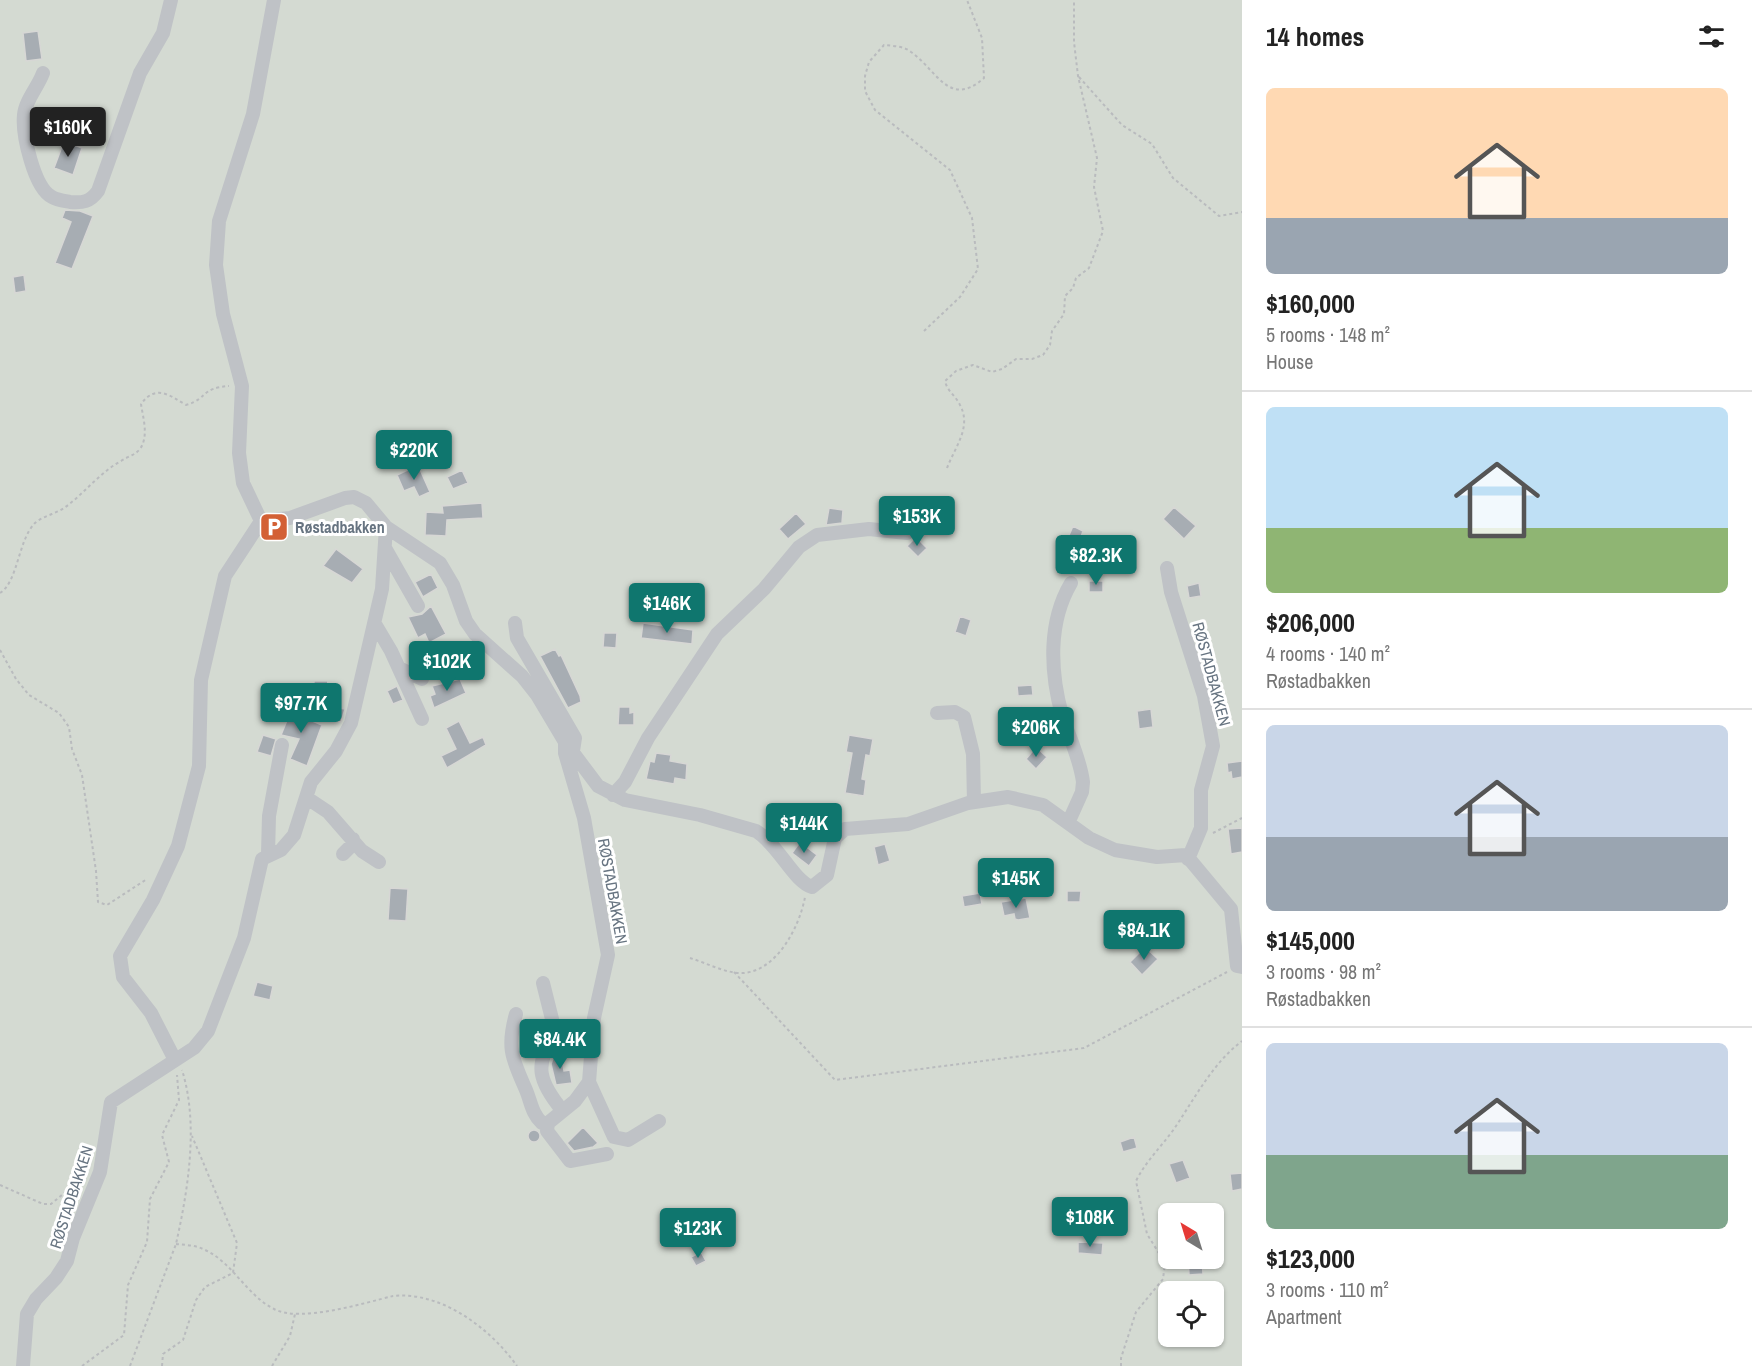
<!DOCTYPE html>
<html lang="en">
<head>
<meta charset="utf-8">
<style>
	:root { --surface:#fff; --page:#f2f2f2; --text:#222; --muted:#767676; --line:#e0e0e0; --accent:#0f766e }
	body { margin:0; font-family:"Archivo Narrow",sans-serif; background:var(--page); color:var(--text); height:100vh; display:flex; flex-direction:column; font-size:22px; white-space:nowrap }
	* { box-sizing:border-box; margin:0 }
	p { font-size:20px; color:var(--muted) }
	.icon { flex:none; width:33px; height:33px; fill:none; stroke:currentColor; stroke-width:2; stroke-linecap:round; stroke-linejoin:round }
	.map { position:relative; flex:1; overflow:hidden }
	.drawer { display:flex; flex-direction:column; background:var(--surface); width:510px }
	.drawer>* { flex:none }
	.needle { width:39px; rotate:322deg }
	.fabs { position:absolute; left:1158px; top:1203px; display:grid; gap:12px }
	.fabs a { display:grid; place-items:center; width:66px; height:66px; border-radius:9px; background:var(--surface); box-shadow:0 2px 4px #0004; font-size:30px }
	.price { position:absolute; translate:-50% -51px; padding:0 14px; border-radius:6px; background:var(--accent); color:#fff; font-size:20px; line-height:39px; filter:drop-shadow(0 2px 3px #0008) }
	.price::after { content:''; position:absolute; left:50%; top:36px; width:18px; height:14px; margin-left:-9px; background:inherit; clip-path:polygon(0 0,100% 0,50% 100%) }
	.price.current { background:#222; color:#fff }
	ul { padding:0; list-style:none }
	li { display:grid; align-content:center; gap:12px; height:318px; padding:0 24px }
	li+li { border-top:2px solid var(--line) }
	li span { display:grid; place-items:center; height:186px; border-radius:9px; color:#555 }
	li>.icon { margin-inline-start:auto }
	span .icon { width:108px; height:108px; fill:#fffc; stroke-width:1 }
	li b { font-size:26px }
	h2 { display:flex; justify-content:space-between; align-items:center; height:72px; padding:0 24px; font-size:26px }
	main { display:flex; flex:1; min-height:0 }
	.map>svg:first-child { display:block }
	.green { fill:#d4dad2; fill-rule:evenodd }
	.building { fill:#a7adb3; stroke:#d7d7d5; stroke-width:1.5 }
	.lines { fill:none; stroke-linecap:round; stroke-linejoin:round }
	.path { stroke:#b9bbbe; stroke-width:2; stroke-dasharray:3 3; stroke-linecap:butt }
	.minor { stroke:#bfc2c6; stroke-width:14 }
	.labels { text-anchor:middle; stroke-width:6; stroke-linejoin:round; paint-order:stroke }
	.poi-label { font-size:16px; font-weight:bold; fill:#677481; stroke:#fff; text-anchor:start }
	.street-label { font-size:16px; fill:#677481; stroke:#fff }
</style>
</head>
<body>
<main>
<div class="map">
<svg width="1242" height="1366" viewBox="0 0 1242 1366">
	<rect width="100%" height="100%" fill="#f5f5f2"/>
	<!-- green -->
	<path class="green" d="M0 0H1242V1366H0ZM1168 1214H1214V1258H1168ZM1168 1292H1214V1336H1168Z"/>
	<!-- building -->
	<path class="building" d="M38 31 42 59 26 61 23 33Z
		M64 141 82 148 73 175 54 168Z
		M65 210 80 211 93 216 72 269 55 263 71 222 62 218Z
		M24 275 26 291 15 293 13 277Z
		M418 465 430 492 419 497 414 487 404 491 397 475Z
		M462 470 468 483 453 489 447 477Z
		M482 503 483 518 447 520 446 536 425 535 426 512 443 513 442 506Z
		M1174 507 1196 526 1184 539 1163 519Z
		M829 508 843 510 842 523 826 525Z
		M796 513 806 524 788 539 779 529Z
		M1073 526 1083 531 1081 537 1087 539 1078 563 1060 556Z
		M916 537 927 548 918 557 907 546Z
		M336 549 363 569 352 583 323 566Z
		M431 574 438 588 423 597 415 582Z
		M1089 581H1103V592H1089Z
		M1199 583 1201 596 1189 598 1187 586Z
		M431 606 446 634 429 643 425 634 418 638 408 617 422 614Z
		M960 616 971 620 966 636 955 632Z
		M643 623 693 630 692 644 641 638Z
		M604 633H617L616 648 603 647Z
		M555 649 559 656 561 655 580 696 581 702 568 708 540 656Z
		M460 679 466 693 434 708 430 696 435 694 432 686Z
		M314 681H328L327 687H332V698L313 697Z
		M1032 685 1033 695 1018 696 1017 686Z
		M397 686 403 700 393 704 387 691Z
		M291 701 304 709 300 716 322 725 307 766 290 759 299 739 281 735 290 713 286 710Z
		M1021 706 1028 722 1014 728 1008 711Z
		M332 707 345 709 341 722 330 720Z
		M619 707H630V713L634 712V725H618Z
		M1151 709 1153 727 1139 729 1137 711Z
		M459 721 470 743 483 737 486 745 447 768 441 756 456 749 446 728Z
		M263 735 276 739 271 756 257 752Z
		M849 735 873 739 870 756 866 755 862 779 866 780 864 796 845 793 852 753 846 752Z
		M1036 747 1047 757 1036 769 1026 759Z
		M656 753 671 755 670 761 687 764 686 780 675 778 674 784 646 779 650 761 654 762Z
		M1242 761V777L1232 779 1231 772 1228 773 1227 763Z
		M800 806 801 815 807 814V830L795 832 788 826 786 808Z
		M1242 828V852L1231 854 1228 829Z
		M800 842 817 855 809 866 792 853Z
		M885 844 890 861 878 865 874 847Z
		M390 888 408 889 406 921 388 920Z
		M1067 891H1081L1080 902H1067Z
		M980 893 982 904 964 907 962 896Z
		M1026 898 1030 918 1018 920 1015 919 1014 914 1004 916 1001 902Z
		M1145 947 1158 959 1142 975 1130 962Z
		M257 982 273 986 270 1000 253 996Z
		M560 1048 564 1071 570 1070 572 1083 556 1085 551 1064 556 1050Z
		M583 1127 598 1143 593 1147 574 1151 567 1143Z
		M528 1136a6 6 0 1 1 12 0a6 6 0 1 1-12 0Z
		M1134 1137 1137 1148 1123 1152 1120 1142Z
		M1183 1160 1190 1178 1176 1183 1169 1164Z
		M1242 1173V1189L1232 1191 1230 1174Z
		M1078 1242 1103 1243 1102 1255 1078 1253Z
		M701 1252 706 1261 696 1266 691 1257Z
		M1188 1258H1202L1203 1274 1189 1275Z"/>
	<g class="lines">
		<!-- path -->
		<path class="path" d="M1079 77 1122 125 1152 144 1173 178 1219 216 1242 212
			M924 331 960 297 978 269 972 218 950 170 875 110 865 91V76L869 62 884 45C893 46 904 46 911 52 937 70 949 109 984 78L982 38 967 0
			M947 468C955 447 972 427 960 405 956 396 947 391 945 381L956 371 973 365 992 372 1002 369 1016 359H1032L1043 355 1050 345 1052 331 1064 314 1065 296 1073 288 1076 278 1089 268 1103 231 1094 187 1097 158 1078 76 1074 42V0
			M0 593C18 582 18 540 35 523 43 516 55 514 64 508 84 494 99 473 121 461 128 456 134 456 140 449 149 436 143 418 141 404 156 384 169 395 186 405 208 399 200 388 229 386
			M0 650 16 679 29 695 59 713 69 727 72 749 82 775 96 871 98 902 107 905 147 879
			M1213 833 1242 818
			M690 958C707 963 726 974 744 973 778 970 800 925 805 897
			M734 972 835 1080 1084 1048 1227 972
			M0 1185 43 1204H51L85 1176
			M176 1244C185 1245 195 1245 203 1249 232 1261 246 1295 274 1309 300 1323 364 1303 393 1296 441 1291 490 1328 517 1366
			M82 1366 124 1335 128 1285 147 1242 150 1199 169 1162 162 1135 179 1100 177 1075
			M130 1366 176 1244C188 1190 199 1124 182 1070
			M162 1366 163 1354 183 1340 196 1300 205 1287 233 1273 237 1243 192 1136
			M272 1366 290 1336 295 1314
			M1121 1366V1358L1136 1312 1163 1279 1165 1263 1147 1234 1136 1181C1146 1161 1161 1147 1174 1129 1195 1098 1212 1064 1242 1041"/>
		<!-- minor -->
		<path class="minor" d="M43 73C38 87 25 101 24 115 22 134 34 188 52 197 57 200 65 201 70 202 83 203 90 202 98 191L140 73 163 33 171 0
			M261 521 243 483 239 453 242 386 223 314 216 265 219 221 253 114 274 0
			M385 548 418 606
			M1167 568 1171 592 1204 696 1213 746 1201 790V828L1188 859
			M515 623 517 638 575 738 573 751
			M375 624 391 651 422 719
			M399 668 422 679
			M937 713 955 712 964 717 973 754 974 802
			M613 795 625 782 648 738 717 634 764 589 799 547 817 535 869 529 907 533
			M307 798 328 812 362 851 379 862
			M1069 821 1082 792 1083 782C1080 758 1069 737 1062 715 1050 671 1048 622 1071 583
			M268 854 269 816 282 745
			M343 854 352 845 353 839
			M543 983 556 1035C532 1064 540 1083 562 1110
			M516 1014C506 1049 513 1060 526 1090 531 1102 532 1114 542 1123H548
			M175 1060 151 1013 123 977 120 956 153 900 178 846 199 766 201 680 225 576 261 521 290 518 345 498 354 497 366 503 386 527 440 563 453 585 466 621 475 634 522 676 537 695 565 742 598 786 625 800 700 815 756 831C778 844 794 882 812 887L827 875 835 838 845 829 908 824 968 803 1008 797 1043 805 1089 838 1115 850 1157 857 1186 855 1231 909 1237 966 1242 967
			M589 1082 614 1137 628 1140 659 1121
			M548 1123 575 1101 589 1082 594 1018 608 955 584 818 565 753V742
			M548 1123 547 1131 570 1161 607 1154
			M23 1366 27 1314 36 1299 56 1278 67 1261 73 1238 100 1172 111 1102 194 1048 208 1031 244 938 262 859 281 850 294 835 311 782 336 751 351 723 382 589 386 527"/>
	</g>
	<!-- icons -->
	<defs>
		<g id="parking-square" transform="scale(1.5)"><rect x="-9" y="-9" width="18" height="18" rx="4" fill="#d36035" stroke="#fff"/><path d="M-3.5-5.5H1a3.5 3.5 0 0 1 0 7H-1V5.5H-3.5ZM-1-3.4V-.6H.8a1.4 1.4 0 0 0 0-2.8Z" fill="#fff"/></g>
	</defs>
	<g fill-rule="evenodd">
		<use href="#parking-square" x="274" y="527"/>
	</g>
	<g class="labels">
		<!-- poi labels -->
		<g class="poi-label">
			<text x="295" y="533">Røstadbakken</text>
		</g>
		<!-- street labels -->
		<g class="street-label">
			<text transform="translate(1212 674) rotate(75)" y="6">RØSTADBAKKEN</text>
			<text transform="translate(613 891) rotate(80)" y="6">RØSTADBAKKEN</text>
			<text transform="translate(71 1197) rotate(-72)" y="6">RØSTADBAKKEN</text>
		</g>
	</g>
</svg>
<div class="fabs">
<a><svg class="needle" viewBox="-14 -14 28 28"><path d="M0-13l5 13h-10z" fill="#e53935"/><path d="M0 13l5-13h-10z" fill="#767676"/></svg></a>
<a><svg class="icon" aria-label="locate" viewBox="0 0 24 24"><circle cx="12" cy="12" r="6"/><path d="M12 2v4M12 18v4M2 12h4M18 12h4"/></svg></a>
</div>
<b class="price current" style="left:68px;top:158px">$160K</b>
<b class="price" style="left:414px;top:481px">$220K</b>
<b class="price" style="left:917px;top:547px">$153K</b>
<b class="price" style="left:1096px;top:586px">$82.3K</b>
<b class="price" style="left:667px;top:634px">$146K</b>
<b class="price" style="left:447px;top:692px">$102K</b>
<b class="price" style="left:301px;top:734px">$97.7K</b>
<b class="price" style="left:1036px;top:758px">$206K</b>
<b class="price" style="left:804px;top:854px">$144K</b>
<b class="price" style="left:1016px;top:909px">$145K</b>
<b class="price" style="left:1144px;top:961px">$84.1K</b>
<b class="price" style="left:560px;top:1070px">$84.4K</b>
<b class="price" style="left:1090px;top:1248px">$108K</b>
<b class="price" style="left:698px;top:1259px">$123K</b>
</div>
<section class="drawer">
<h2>14 homes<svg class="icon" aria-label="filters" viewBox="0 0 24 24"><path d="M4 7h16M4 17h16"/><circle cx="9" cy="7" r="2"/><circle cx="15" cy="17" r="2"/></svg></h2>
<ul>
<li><span style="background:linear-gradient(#ffd9b3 70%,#9aa5b1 0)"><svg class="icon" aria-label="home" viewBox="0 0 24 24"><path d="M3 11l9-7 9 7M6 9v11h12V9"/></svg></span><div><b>$160,000</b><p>5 rooms · 148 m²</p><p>House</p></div></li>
<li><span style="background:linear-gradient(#bfe0f5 65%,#8fb573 0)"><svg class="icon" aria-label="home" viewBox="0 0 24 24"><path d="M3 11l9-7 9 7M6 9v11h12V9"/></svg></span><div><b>$206,000</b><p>4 rooms · 140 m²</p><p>Røstadbakken</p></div></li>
<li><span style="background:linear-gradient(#c9d6e8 60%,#9aa5b1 0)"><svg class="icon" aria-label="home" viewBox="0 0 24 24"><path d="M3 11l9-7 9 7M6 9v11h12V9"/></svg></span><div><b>$145,000</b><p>3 rooms · 98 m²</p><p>Røstadbakken</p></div></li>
<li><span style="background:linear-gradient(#c9d6e8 60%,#7fa58c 0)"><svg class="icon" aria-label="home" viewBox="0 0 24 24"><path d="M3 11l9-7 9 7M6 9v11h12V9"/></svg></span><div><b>$123,000</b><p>3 rooms · 110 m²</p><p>Apartment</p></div></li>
</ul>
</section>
</main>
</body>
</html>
